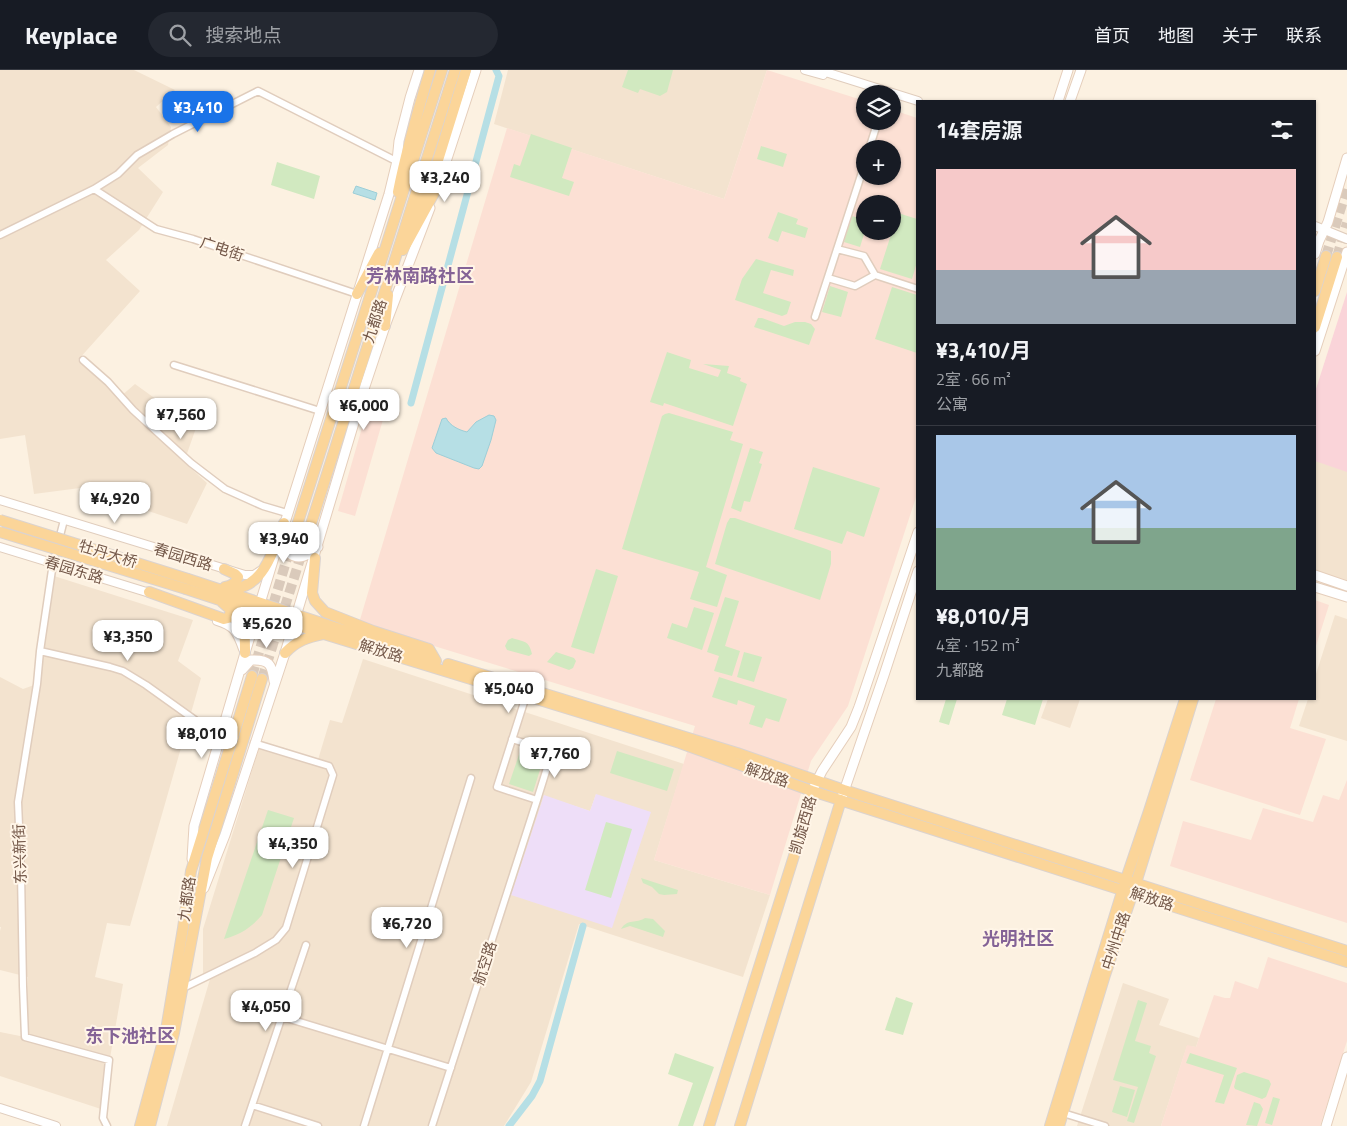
<!DOCTYPE html>
<html lang="zh">
<head>
<meta charset="utf-8">
<style>
	:root { --surface:#171b24; --page:#242831; --text:#f1f3f6; --muted:#9ea1a6; --line:#363941; --accent:#1a73e8 }
	body { margin:0; font-family:"Titillium Web","Noto Sans SC",sans-serif; background:var(--page); color:var(--text); height:100vh; display:flex; flex-direction:column; font-size:19px; white-space:nowrap }
	* { box-sizing:border-box; margin:0 }
	p { font-size:16px; color:var(--muted) }
	.icon { flex:none; width:28px; height:28px; fill:none; stroke:currentColor; stroke-width:2; stroke-linecap:round; stroke-linejoin:round }
	.map { position:relative; flex:1; overflow:hidden }
	.sheet { position:absolute; left:916px; top:30px; width:400px; height:600px; display:flex; flex-direction:column; background:var(--surface); border-radius:0px; box-shadow:0 1px 4px #0004 }
	.sheet>* { flex:none }
	.buttons { position:absolute; left:856px; top:15px; display:grid; gap:10px }
	.buttons a { display:grid; place-items:center; width:45px; height:45px; border-radius:50%; background:var(--surface); box-shadow:0 1px 4px #0004; font-size:25px }
	.price { position:absolute; translate:-50% -42px; padding:0 11px; border-radius:10px; background:#fff; color:#222; font-size:16px; line-height:32px; filter:drop-shadow(0 1px 2px #0008) }
	.price::after { content:''; position:absolute; left:50%; top:30px; width:15px; height:11px; margin-left:-8px; background:inherit; clip-path:polygon(0 0,100% 0,50% 100%) }
	.price.on { background:var(--accent); color:#fff }
	ul { padding:0; list-style:none }
	li { display:grid; align-content:center; gap:10px; height:265px; padding:0 20px }
	li+li { border-top:1px solid var(--line) }
	li span { display:grid; place-items:center; height:155px; border-radius:0px; color:#555 }
	li>.icon { margin-inline-start:auto }
	span .icon { width:90px; height:90px; fill:#fffc; stroke-width:1 }
	li b { font-size:21px }
	h2 { display:flex; justify-content:space-between; align-items:center; height:60px; padding:0 20px; font-size:21px }
	header { display:flex; align-items:center; gap:30px; box-sizing:border-box; height:70px; padding:0 25px; background:var(--surface); border-bottom:1px solid var(--line) }
	header strong { font-size:24px }
	nav { display:flex; gap:28px; margin-inline-start:auto; font-size:18px }
	.search { width:350px; height:45px; background:var(--page); display:flex; align-items:center; gap:12px; box-sizing:border-box; padding:0 18px; border-radius:28px; color:var(--muted); font-size:19px }
	.map>svg:first-child { display:block }
	.residential { fill:#f3e3cf; fill-rule:evenodd }
	.commercial { fill:#fce0d4; fill-rule:evenodd }
	.education { fill:#eedef8 }
	.medical { fill:#fad4d9 }
	.green { fill:#d1e9c0 }
	.water { fill:#b6dfe5; stroke:#9cced7 }
	.lines { fill:none; stroke-linecap:round; stroke-linejoin:round }
	.canal { stroke:#b6dfe5; stroke-width:7 }
	.primary-tunnel { stroke:#dacabb; stroke-width:10; stroke-dasharray:10 5; stroke-linecap:butt }
	.minor-casing { stroke:#e0cdbd; stroke-width:9 }
	.tertiary-casing { stroke:#e0cdbd; stroke-width:10 }
	.secondary-casing { stroke:#e5cebb; stroke-width:11 }
	.primary-casing { stroke:#dbd3cf; stroke-width:12 }
	.minor { stroke:#fff; stroke-width:6 }
	.tertiary { stroke:#fff; stroke-width:8 }
	.secondary { stroke:#fff; stroke-width:9 }
	.primary { stroke:#fbd599; stroke-width:10 }
	.primary-bridge-casing { stroke:#dbd3cf; stroke-width:12; stroke-linecap:butt }
	.primary-bridge { stroke:#fbd599; stroke-width:10 }
	.labels { text-anchor:middle; stroke-width:4; stroke-linejoin:round; paint-order:stroke }
	.street-label { font-size:15px; fill:#735748; stroke:#fff5e7 }
	.quarter-label { font-size:18px; font-weight:bold; fill:#846396; stroke:#fff5e7 }
</style>
</head>
<body>
<header>
<strong>Keyplace</strong>
<div class="search"><svg class="icon" aria-label="search" viewBox="0 0 24 24"><circle cx="10" cy="10" r="6"/><path d="M15 15l6 6"/></svg>搜索地点</div>
<nav><a>首页</a><a>地图</a><a>关于</a><a>联系</a></nav>
</header>
<div class="map">
<svg width="1347" height="1056" viewBox="0 0 1347 1056">
	<rect width="100%" height="100%" fill="#fcf1e1"/>
	<!-- residential -->
	<path class="residential" d="M0 0H134L175 20 156 37 171 57 168 75 138 98 163 122 139 160 106 190 140 221 78 290 120 327 135 314 196 358 184 392 207 413 187 454 80 418 34 424 25 365 0 369Z
		M508 0H767L724 129 494 54Z
		M1315 390 1347 401V511L1315 501Z
		M54 506 193 550 178 591 201 608 130 856 107 853 95 907 123 914 101 1039 0 1006V962L25 967 28 907 0 900V861L1 857H0V607L23 619 37 614Z
		M1335 545 1347 549V671L1299 656 1308 629H1315V607Z
		M363 589 684 694 654 790 770 825 743 907 579 854 531 1012 504 1056H167L210 909 203 912V859L260 675 317 693 330 650 342 653ZM596 724 612 858 544 726 590 741Z
		M1048 629H1080L1070 658 1041 648Z
		M1123 913 1169 929 1159 955 1199 968 1196 977 1187 976 1161 1056H1077Z"/>
	<!-- commercial -->
	<path class="commercial" d="M767 0 865 31V51H892L893 40 917 48V424L848 636 811 691 770 825 654 790 695 656 359 553 507 58 724 129ZM865 79H892V106H865ZM865 134H892V161H865Z
		M372 323 389 329 355 446 338 441Z
		M1315 530 1329 535 1315 579Z
		M1216 629H1299L1290 658 1326 669 1300 745 1190 710Z
		M1347 710V853L1170 796 1183 751 1251 770 1263 738 1313 752 1323 725 1339 730Z
		M1268 887 1347 913V971L1320 1056H1161L1187 975 1196 977 1214 925 1225 928H1230L1235 911 1258 919Z"/>
	<!-- education -->
	<path class="education" d="M596 724 651 742 612 858 511 825 544 725 590 741Z"/>
	<!-- medical -->
	<path class="medical" d="M1347 222V402L1315 391V322Z"/>
	<!-- green -->
	<path class="green" d="M628 0H673L667 22 660 26 640 19 638 23 622 17Z
		M531 64 572 78 562 108 574 112 569 126 510 107 514 94 520 96Z
		M761 76 787 84 783 97 757 89Z
		M277 92 320 106 314 129 271 115Z
		M778 142 798 149 796 154 808 158 805 168 782 161 778 172 768 168Z
		M898 143 917 149V192L912 209 880 199Z
		M852 146 865 150V161L860 177 844 172Z
		M756 189 794 200 793 206 771 200 763 223 791 232 787 244 782 246 735 230 742 209Z
		M830 216 848 222 841 247 822 242Z
		M892 217 917 225V283L875 269Z
		M758 248H762L784 256 795 252H805L811 254 815 259 809 275 754 257Z
		M667 282 691 290 689 298 718 307 721 300 703 294 729 296 727 303 741 308 740 311 747 314 733 356 664 333 663 336 650 332Z
		M669 343 733 362 730 370 743 374 706 497 727 505 717 537 690 529 699 502 622 479 662 346 665 344Z
		M750 378 763 382 759 393 762 394 750 432 744 431 741 442 731 438Z
		M813 397 880 418 864 467 847 461 842 474 794 459Z
		M730 448H735L826 479 831 481V494L820 530 715 494 727 453Z
		M596 499 618 506 594 584 571 577Z
		M725 527 739 531 725 576 740 581 732 606 714 601 719 586 707 582Z
		M694 537 714 543 702 580 667 568 672 553 687 558Z
		M512 568C524 572 529 570 532 584L529 586 507 580 505 576 508 570Z
		M556 582 574 588 576 591 573 598 569 600 547 592Z
		M744 582 762 587 754 612 737 607Z
		M719 607 787 629 779 652 766 648 762 658 749 654 755 636 738 630 737 635 712 627Z
		M946 629H957L949 655 939 652Z
		M1007 629H1043L1035 655 1002 645Z
		M521 679 544 687 533 722 509 714Z
		M617 681 674 699 667 721 610 703Z
		M268 740 294 748 262 845C252 857 240 865 224 869Z
		M606 752 632 759 611 828 585 820Z
		M641 808 678 820 677 824 664 825 659 824 652 817 643 813Z
		M645 848 653 849 665 861 663 867 630 856 621 859C628 848 636 854 645 848Z
		M896 927 913 933 903 965 885 960Z
		M1138 930 1147 933 1135 971 1151 976 1149 983 1156 986 1134 1053 1127 1051 1138 1017 1113 1010Z
		M675 983 714 997 693 1056H678L693 1013 668 1004Z
		M1190 983 1237 998 1224 1034 1215 1032 1224 1005 1186 993Z
		M1244 1002 1269 1010 1271 1014 1266 1027 1262 1029 1235 1019 1234 1017 1237 1005Z
		M1120 1016 1135 1020 1127 1047 1112 1042Z
		M1273 1027 1280 1029 1272 1055 1265 1053Z
		M1254 1032 1260 1034 1263 1039 1257 1056 1246 1055Z"/>
	<!-- water -->
	<path class="water" d="M356 116 377 123 375 130 353 123Z
		M489 345 494 346 496 350 491 370 482 396 479 399 474 398 436 383 432 378 442 349 446 348C450 356 459 360 467 362L476 352Z"/>
	<g class="lines">
		<!-- canal -->
		<path class="canal" d="M411 333 499 6 496 0
			M509 1056 532 1026 540 1011 583 856"/>
		<!-- primary-tunnel -->
		<path class="primary-tunnel" d="M1326 186 1347 118
			M1337 187 1347 153
			M252 606 293 468
			M262 609 305 473"/>
		<!-- minor casing -->
		<g class="minor-casing">
			<path id="minor" d="M869 79 878 51
				M94 119 156 159 193 169 357 224
				M0 165 94 119 118 104 137 85 173 64 258 21 400 93
				M837 179 864 186 875 205 918 219
				M828 208 855 216 875 205
				M815 247 865 93
				M83 290 108 312 133 340 191 393 225 419 263 436 287 443
				M174 295 320 341
				M64 450 53 493 40 581 37 614 18 732 21 803 23 916 25 967 109 990 103 1048 107 1056
				M40 581 110 597 123 601 146 615 195 650
				M204 653 223 661
				M512 669 552 682 537 730 497 717 526 626
				M181 919 255 883 276 870 286 858 333 705 329 696 254 673
				M237 933 451 998
				M252 1035 318 1056
				M1063 1043 1105 1056
				M245 1056 306 875
				M364 1056 471 708
				M432 1056 537 730"/>
		</g>
		<!-- tertiary casing -->
		<g class="tertiary-casing">
			<path id="tertiary" d="M805 0 823 5
				M819 0 918 31
				M1315 156 1347 169
				M0 430 245 505H254L260 501
				M0 477 153 524
				M217 551C234 556 237 562 243 579
				M0 1038 56 1056"/>
		</g>
		<!-- secondary casing -->
		<g class="secondary-casing">
			<path id="secondary" d="M1058 31 1068 0
				M1070 31 1081 0
				M437 119 476 0
				M1315 184 1319 171 1328 152 1347 88
				M1315 281 1347 182
				M284 456C284 463 282 470 284 477 285 480 286 481 289 483 300 492 309 484 318 477
				M283 459 389 124 397 91 399 71 410 28 419 0
				M1315 505 1347 516
				M1315 517 1347 527
				M242 600 251 590C269 589 272 594 274 611
				M812 721 822 701 851 657 859 637 918 462
				M841 730 884 605 918 501
				M192 789 194 756 245 583 275 484
				M204 818 225 765 285 583 365 316 385 256 430 138
				M1326 1056 1347 987"/>
		</g>
		<!-- primary casing -->
		<g class="primary-casing">
			<path id="primary" d="M398 122C406 81 418 40 430 0
				M414 150 434 103 466 0
				M403 180 439 114
				M1315 221 1326 186
				M357 224 379 183
				M385 256 388 225
				M1315 257 1337 187
				M293 468 442 0
				M305 473 455 0
				M315 488 312 523 315 531 325 542 373 561 429 579 436 591
				M224 499 235 504 238 507C236 514 231 516 225 517
				M188 509 434 590
				M227 518C230 518 235 519 238 518 266 512 274 477 284 453
				M186 519 324 564 680 673 812 721 1347 892
				M149 522 224 549 228 548 231 542 230 539 222 532
				M229 536C246 546 245 566 245 583
				M285 583C296 571 308 567 323 564
				M448 594 737 683 844 720 1347 881
				M140 1056 166 960 183 858 191 801 252 606
				M150 1056 174 963 207 788 262 609
				M709 1056 810 735 812 721
				M740 1056 841 730
				M1050 1056 1126 809 1149 741 1185 629
				M1059 1056 1105 905 1136 813 1193 629"/>
		</g>
		<!-- minor -->
		<use href="#minor" class="minor"/>
		<!-- tertiary -->
		<use href="#tertiary" class="tertiary"/>
		<!-- secondary -->
		<use href="#secondary" class="secondary"/>
		<!-- primary -->
		<use href="#primary" class="primary"/>
		<!-- primary-bridge casing -->
		<g class="primary-bridge-casing">
			<path id="primary-bridge" d="M0 450 188 509
				M0 462 186 519"/>
		</g>
		<!-- primary-bridge -->
		<use href="#primary-bridge" class="primary-bridge"/>
	</g>
	<g class="labels">
		<!-- street labels -->
		<g class="street-label">
			<text transform="translate(222 179) rotate(19)" y="5">广电街</text>
			<text transform="translate(375 251) rotate(-72)" y="5">九都路</text>
			<text transform="translate(108 484) rotate(17)" y="5">牡丹大桥</text>
			<text transform="translate(183 487) rotate(17)" y="5">春园西路</text>
			<text transform="translate(74 500) rotate(17)" y="5">春园东路</text>
			<text transform="translate(381 581) rotate(17)" y="5">解放路</text>
			<text transform="translate(767 705) rotate(19)" y="5">解放路</text>
			<text transform="translate(803 755) rotate(-74)" y="5">凯旋西路</text>
			<text transform="translate(20 784) rotate(-92)" y="5">东兴新街</text>
			<text transform="translate(187 829) rotate(-82)" y="5">九都路</text>
			<text transform="translate(1152 829) rotate(18)" y="5">解放路</text>
			<text transform="translate(1116 871) rotate(-72)" y="5">中州中路</text>
			<text transform="translate(485 893) rotate(-72)" y="5">航空路</text>
		</g>
		<!-- quarter labels -->
		<g class="quarter-label">
			<text x="420" y="212">芳林南路社区</text>
			<text x="1018" y="875">光明社区</text>
			<text x="130" y="972">东下池社区</text>
		</g>
	</g>
</svg>
<div class="buttons">
<a><svg class="icon" aria-label="layers" viewBox="0 0 24 24"><path d="M12 4l9 5-9 5-9-5zM3 14l9 5 9-5"/></svg></a>
<a>+</a>
<a>−</a>
</div>
<b class="price on" style="left:198px;top:63px">¥3,410</b>
<b class="price" style="left:445px;top:133px">¥3,240</b>
<b class="price" style="left:364px;top:361px">¥6,000</b>
<b class="price" style="left:181px;top:370px">¥7,560</b>
<b class="price" style="left:115px;top:454px">¥4,920</b>
<b class="price" style="left:284px;top:494px">¥3,940</b>
<b class="price" style="left:267px;top:579px">¥5,620</b>
<b class="price" style="left:128px;top:592px">¥3,350</b>
<b class="price" style="left:509px;top:644px">¥5,040</b>
<b class="price" style="left:202px;top:689px">¥8,010</b>
<b class="price" style="left:555px;top:709px">¥7,760</b>
<b class="price" style="left:293px;top:799px">¥4,350</b>
<b class="price" style="left:407px;top:879px">¥6,720</b>
<b class="price" style="left:266px;top:962px">¥4,050</b>
<section class="sheet">
<h2>14套房源<svg class="icon" aria-label="filters" viewBox="0 0 24 24"><path d="M4 7h16M4 17h16"/><circle cx="9" cy="7" r="2"/><circle cx="15" cy="17" r="2"/></svg></h2>
<ul>
<li><span style="background:linear-gradient(#f6c9c9 65%,#9aa5b1 0)"><svg class="icon" aria-label="home" viewBox="0 0 24 24"><path d="M3 11l9-7 9 7M6 9v11h12V9"/></svg></span><div><b>¥3,410/月</b><p>2室 · 66 m²</p><p>公寓</p></div></li>
<li><span style="background:linear-gradient(#a9c7e8 60%,#7fa58c 0)"><svg class="icon" aria-label="home" viewBox="0 0 24 24"><path d="M3 11l9-7 9 7M6 9v11h12V9"/></svg></span><div><b>¥8,010/月</b><p>4室 · 152 m²</p><p>九都路</p></div></li>
</ul>
</section>
</div>
</body>
</html>
